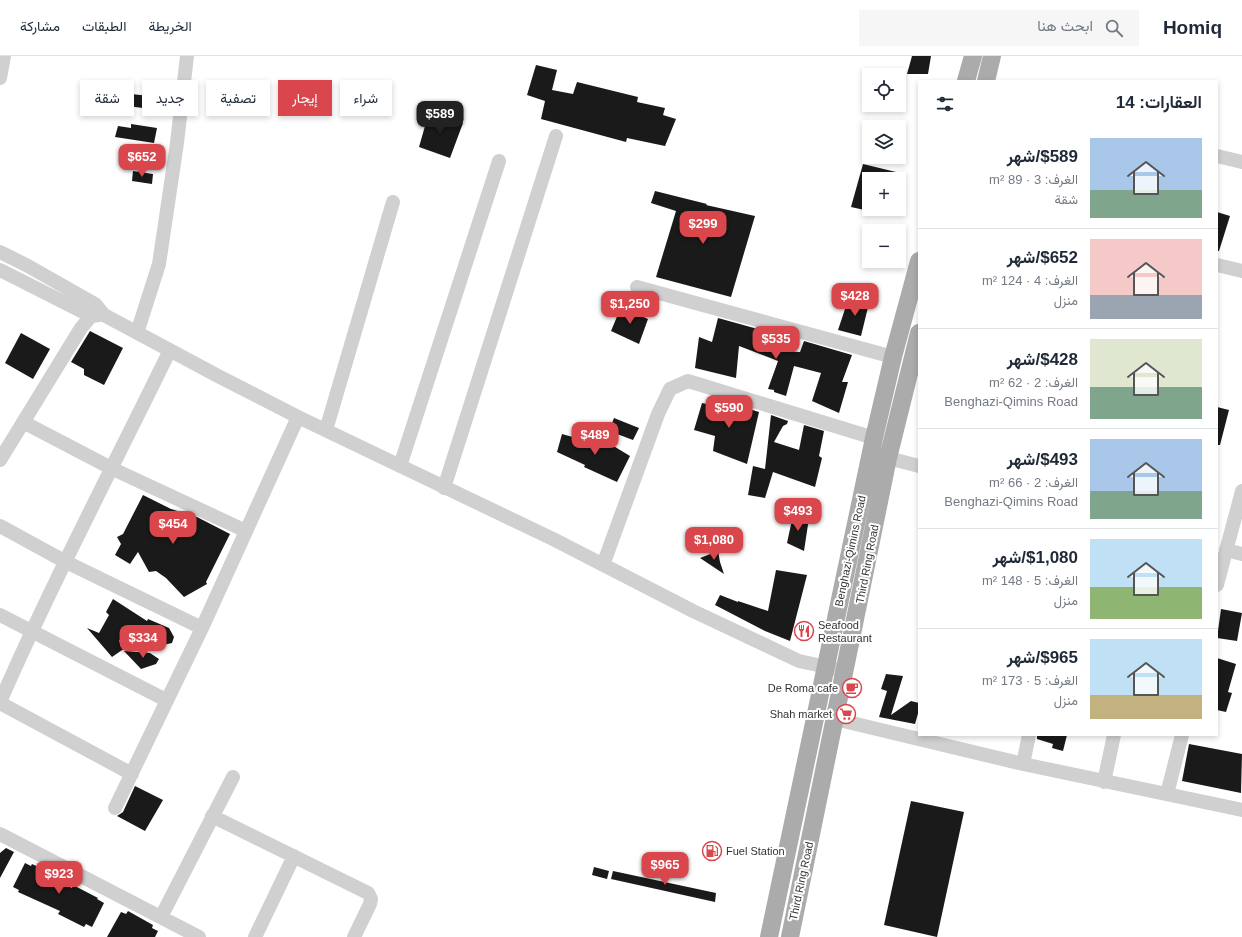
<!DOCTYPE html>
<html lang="ar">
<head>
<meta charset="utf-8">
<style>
	:root { --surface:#fff; --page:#f6f6f7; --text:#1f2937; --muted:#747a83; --line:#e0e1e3; --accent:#d9464c }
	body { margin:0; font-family:Arial,Vazirmatn,sans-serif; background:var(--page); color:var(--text); direction:rtl; height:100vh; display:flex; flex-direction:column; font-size:15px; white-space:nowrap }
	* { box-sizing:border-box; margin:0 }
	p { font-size:13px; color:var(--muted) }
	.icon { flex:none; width:22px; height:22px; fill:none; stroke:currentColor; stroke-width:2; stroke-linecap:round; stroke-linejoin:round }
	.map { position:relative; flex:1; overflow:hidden; direction:ltr }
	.drawer { position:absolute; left:918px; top:24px; width:300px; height:656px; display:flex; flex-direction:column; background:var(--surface); border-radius:0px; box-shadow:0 2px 6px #0003; direction:rtl }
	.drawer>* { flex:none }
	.top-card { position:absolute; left:12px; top:24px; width:380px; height:36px; direction:rtl; display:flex; gap:8px }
	.buttons { position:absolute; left:862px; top:12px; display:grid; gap:8px }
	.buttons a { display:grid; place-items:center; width:44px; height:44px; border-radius:0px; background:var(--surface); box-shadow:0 2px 6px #0003; font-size:20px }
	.price { position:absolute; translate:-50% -34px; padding:0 9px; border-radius:8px; background:var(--accent); color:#fff; font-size:13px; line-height:26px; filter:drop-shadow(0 1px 2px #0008) }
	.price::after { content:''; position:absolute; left:50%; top:24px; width:12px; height:9px; margin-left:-6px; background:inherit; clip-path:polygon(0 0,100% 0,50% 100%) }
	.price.on { background:#222; color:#fff }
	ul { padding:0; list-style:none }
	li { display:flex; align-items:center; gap:12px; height:100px; padding:0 16px }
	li+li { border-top:1px solid var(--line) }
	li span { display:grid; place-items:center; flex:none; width:112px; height:80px; border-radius:0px; color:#555 }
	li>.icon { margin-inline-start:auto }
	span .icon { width:48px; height:48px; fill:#fffc; stroke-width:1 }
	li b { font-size:17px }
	h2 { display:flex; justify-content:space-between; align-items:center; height:48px; padding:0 16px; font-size:17px }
	.chip { padding:0 14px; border-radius:0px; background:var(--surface); box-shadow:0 2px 6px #0003; font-size:14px; line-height:36px }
	.chip.on { background:var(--accent); color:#fff }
	header { display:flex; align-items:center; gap:24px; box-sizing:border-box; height:56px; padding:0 20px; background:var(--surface); border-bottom:1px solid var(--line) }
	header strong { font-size:19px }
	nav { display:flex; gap:22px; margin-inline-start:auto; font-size:14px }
	.search { width:280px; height:36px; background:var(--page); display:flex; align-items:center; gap:10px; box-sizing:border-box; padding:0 14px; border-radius:0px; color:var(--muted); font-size:15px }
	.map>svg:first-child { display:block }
	.building { fill:#1a1a1a }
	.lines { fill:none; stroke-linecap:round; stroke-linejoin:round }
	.minor { stroke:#d0d0d0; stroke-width:14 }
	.major { stroke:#ababab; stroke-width:18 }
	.labels { text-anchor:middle; stroke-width:4; stroke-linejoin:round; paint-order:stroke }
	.street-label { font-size:11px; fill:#333; stroke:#fff }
	.poi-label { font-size:11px; fill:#333; stroke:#fff; text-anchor:start }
</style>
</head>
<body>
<header>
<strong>Homiq</strong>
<div class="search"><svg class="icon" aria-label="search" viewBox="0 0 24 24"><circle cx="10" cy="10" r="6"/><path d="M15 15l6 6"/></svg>ابحث هنا</div>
<nav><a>الخريطة</a><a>الطبقات</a><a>مشاركة</a></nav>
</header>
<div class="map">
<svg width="1242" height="881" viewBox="0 0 1242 881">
	<rect width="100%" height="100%" fill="#fff"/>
	<!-- building -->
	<path class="building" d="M912 0H931L928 18H907Z
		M536 9 557 14 552 34 573 38 577 26 638 41 637 46 665 52 663 59 676 63 665 90 627 82 626 86 541 63 545 45 527 39Z
		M121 37 160 41 158 54 120 49Z
		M429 56 463 67 450 102 419 91Z
		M131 68 157 72 154 87 115 81 118 70 131 72Z
		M863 108 896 116 894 123H869V155L851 151Z
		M133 115 153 118 152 128 132 125Z
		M655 135 707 148 706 149 755 160 731 241 656 221 676 155 651 147Z
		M1217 156 1230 160 1219 195H1217Z
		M861 240 870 243 861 280 838 274 848 244 858 247Z
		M621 251 648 263 639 288 611 275Z
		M718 262 779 279 778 280 785 286 782 295 800 296 804 285 852 299 842 326H848L839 357 812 345 821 317 794 310 786 340 774 336V334L768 333 778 305 739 290 736 322 695 312 699 281 712 286Z
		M90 275 123 292 104 329 84 319V313L71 306Z
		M21 277 50 293 33 323 5 307Z
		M702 347 725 352 726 347 733 348 759 356 747 408 713 395 715 380 694 374Z
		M1217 351 1229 354 1220 389H1217Z
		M771 359 788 365 787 368 783 370 774 386 799 394 804 369 824 375 819 400 822 402 815 431 773 416 765 442 748 439 753 410 765 413Z
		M614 362 639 372 633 384 609 375Z
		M562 378 594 387 597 380 630 400 617 426 584 411 585 409 557 396Z
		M143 439 171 453 197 461 230 478 206 526 207 528 184 541 166 522 156 515 149 516 138 496 130 508 115 499 121 488 117 481 123 478Z
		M793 459 809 462 804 495 787 487Z
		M718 495 720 506 724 518 700 502Z
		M776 514 807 519 790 585 765 575 715 549 720 539 738 546V545L768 555Z
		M113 543 147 565 148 563 169 572 174 581 172 587 163 589 135 578 128 573 119 585 125 592 112 601 87 572 99 577 109 559 106 556Z
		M1221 553 1242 557 1237 585 1217 582Z
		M124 595 150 597 159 603 156 608 141 613Z
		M1217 602 1236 608 1228 636 1232 637 1226 656 1217 654Z
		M886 618 903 620 891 659 911 645 919 647V654L915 668 879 661 887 635 881 633Z
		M1037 679H1067L1063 695 1052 692 1053 688 1037 683Z
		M1189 688 1242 698 1241 737 1182 725Z
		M135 730 163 744 145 775 117 760 123 756Z
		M911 745 964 756 937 881 884 869Z
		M6 792 14 796 0 822V797Z
		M25 807 31 810 32 808 59 821 57 825 72 832 73 829 98 842 97 843 104 847 92 871 86 868 84 871 58 858 60 855 18 836 19 834 13 831Z
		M594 811 609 815 607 823 592 819Z
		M613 815 716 837 715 846 611 823Z
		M128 855 153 869 152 872 158 875 155 881H107L121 856 126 858Z"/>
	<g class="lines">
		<!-- minor -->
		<path class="minor" d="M0 22 4 0
			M1217 100 1242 106
			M0 196 28 210 95 248 104 259 218 320 298 361 553 483 693 555 799 605 845 615
			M1217 209 1242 215
			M0 214 91 260 99 259
			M637 231 893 301
			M137 277 159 208 177 87 187 0
			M23 366 113 413 246 475
			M326 374 393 146
			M888 402 919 410
			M0 404 81 272 98 252
			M400 410 499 105
			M444 432 556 80
			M0 470 66 506 202 572
			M1226 494 1242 498
			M603 509 658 358 670 333 688 325 874 382
			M1217 529 1242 435
			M0 559 166 644
			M0 646C52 527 113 411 170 294
			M0 647 132 718
			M835 663 1023 708 1242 754
			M1023 708 1029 679
			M1104 726 1114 679
			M1167 738 1182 679
			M115 752 202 572 298 361
			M212 760 368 837 371 843 370 848 354 881
			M0 778 199 881
			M161 861 233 721
			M255 881 294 800"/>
		<!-- major -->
		<path class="major" d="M966 25 973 0
			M986 25 992 0
			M769 881 874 382 893 301 919 205
			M790 881 888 402 919 277"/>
	</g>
	<!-- icons -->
	<defs>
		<g id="restaurant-ring" transform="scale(1)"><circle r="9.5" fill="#fff" stroke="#d9464c" stroke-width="1.5"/><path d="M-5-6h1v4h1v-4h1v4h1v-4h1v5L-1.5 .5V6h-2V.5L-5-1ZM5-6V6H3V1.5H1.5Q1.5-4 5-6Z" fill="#d9464c"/></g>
		<g id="cafe-ring" transform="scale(1)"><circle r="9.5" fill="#fff" stroke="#d9464c" stroke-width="1.5"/><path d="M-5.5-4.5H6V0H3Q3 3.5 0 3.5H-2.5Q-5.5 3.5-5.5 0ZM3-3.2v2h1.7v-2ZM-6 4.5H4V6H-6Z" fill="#d9464c"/></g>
		<g id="supermarket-ring" transform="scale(1)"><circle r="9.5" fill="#fff" stroke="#d9464c" stroke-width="1.5"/><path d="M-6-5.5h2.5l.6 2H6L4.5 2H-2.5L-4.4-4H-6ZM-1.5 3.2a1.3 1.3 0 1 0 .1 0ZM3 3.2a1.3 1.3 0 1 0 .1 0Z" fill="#d9464c"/></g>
		<g id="fuel-ring" transform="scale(1)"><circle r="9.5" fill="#fff" stroke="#d9464c" stroke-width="1.5"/><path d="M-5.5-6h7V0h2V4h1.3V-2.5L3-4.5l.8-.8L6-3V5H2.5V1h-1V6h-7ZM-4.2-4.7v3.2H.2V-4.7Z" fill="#d9464c"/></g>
	</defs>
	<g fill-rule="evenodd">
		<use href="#restaurant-ring" x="804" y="575"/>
		<use href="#cafe-ring" x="852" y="632"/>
		<use href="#supermarket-ring" x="846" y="658"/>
		<use href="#fuel-ring" x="712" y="795"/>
	</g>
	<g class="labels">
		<!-- street labels -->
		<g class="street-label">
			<text transform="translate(850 495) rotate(-78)" y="4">Benghazi-Qimins Road</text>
			<text transform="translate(867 508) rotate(-79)" y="4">Third Ring Road</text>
			<text transform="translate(801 825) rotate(-78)" y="4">Third Ring Road</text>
		</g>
		<!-- poi labels -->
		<g class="poi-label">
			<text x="818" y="573">Seafood<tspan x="818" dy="13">Restaurant</tspan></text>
			<text x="838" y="636" text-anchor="end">De Roma cafe</text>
			<text x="832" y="662" text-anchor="end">Shah market</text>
			<text x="726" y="799">Fuel Station</text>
		</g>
	</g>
</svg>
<div class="buttons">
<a><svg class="icon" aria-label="locate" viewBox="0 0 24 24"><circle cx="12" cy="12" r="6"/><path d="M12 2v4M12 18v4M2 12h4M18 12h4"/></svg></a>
<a><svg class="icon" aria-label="layers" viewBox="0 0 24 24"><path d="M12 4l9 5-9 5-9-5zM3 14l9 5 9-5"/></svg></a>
<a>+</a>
<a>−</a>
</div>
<b class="price on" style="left:440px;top:79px">$589</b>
<b class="price" style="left:142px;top:122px">$652</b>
<b class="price" style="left:703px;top:189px">$299</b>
<b class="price" style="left:855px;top:261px">$428</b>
<b class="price" style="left:630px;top:269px">$1,250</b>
<b class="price" style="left:776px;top:304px">$535</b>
<b class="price" style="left:729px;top:373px">$590</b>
<b class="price" style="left:595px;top:400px">$489</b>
<b class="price" style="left:798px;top:476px">$493</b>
<b class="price" style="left:173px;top:489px">$454</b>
<b class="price" style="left:714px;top:505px">$1,080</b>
<b class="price" style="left:143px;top:603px">$334</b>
<b class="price" style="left:665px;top:830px">$965</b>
<b class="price" style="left:59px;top:839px">$923</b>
<div class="top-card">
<a class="chip">شراء</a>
<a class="chip on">إيجار</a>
<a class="chip">تصفية</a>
<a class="chip">جديد</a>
<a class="chip">شقة</a>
</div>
<section class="drawer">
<h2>العقارات: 14<svg class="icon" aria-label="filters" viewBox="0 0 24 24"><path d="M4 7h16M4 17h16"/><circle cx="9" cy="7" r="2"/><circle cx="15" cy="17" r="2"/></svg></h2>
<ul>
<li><span style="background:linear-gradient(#a9c7e8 65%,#7fa58c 0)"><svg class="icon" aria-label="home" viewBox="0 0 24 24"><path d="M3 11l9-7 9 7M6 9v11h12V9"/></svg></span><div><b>$589/شهر</b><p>الغرف: 3 · 89 m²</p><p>شقة</p></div></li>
<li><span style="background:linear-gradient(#f6c9c9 70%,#9aa5b1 0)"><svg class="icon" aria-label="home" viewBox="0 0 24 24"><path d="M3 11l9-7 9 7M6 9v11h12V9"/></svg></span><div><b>$652/شهر</b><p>الغرف: 4 · 124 m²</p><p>منزل</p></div></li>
<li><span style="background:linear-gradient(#dfe7d0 60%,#7fa58c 0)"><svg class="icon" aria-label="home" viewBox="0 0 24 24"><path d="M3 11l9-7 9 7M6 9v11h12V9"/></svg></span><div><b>$428/شهر</b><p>الغرف: 2 · 62 m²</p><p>Benghazi-Qimins Road</p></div></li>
<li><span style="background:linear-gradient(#a9c7e8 65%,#7fa58c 0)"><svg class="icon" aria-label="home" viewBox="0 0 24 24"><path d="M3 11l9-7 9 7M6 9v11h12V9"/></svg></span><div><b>$493/شهر</b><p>الغرف: 2 · 66 m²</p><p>Benghazi-Qimins Road</p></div></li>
<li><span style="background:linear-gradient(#bfe0f5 60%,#8fb573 0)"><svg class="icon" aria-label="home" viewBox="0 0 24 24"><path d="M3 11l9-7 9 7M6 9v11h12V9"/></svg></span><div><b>$1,080/شهر</b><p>الغرف: 5 · 148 m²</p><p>منزل</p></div></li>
<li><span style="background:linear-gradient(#bfe0f5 70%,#c2b280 0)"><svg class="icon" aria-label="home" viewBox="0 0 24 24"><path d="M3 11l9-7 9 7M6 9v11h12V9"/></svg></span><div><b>$965/شهر</b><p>الغرف: 5 · 173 m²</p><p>منزل</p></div></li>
</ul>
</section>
</div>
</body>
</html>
